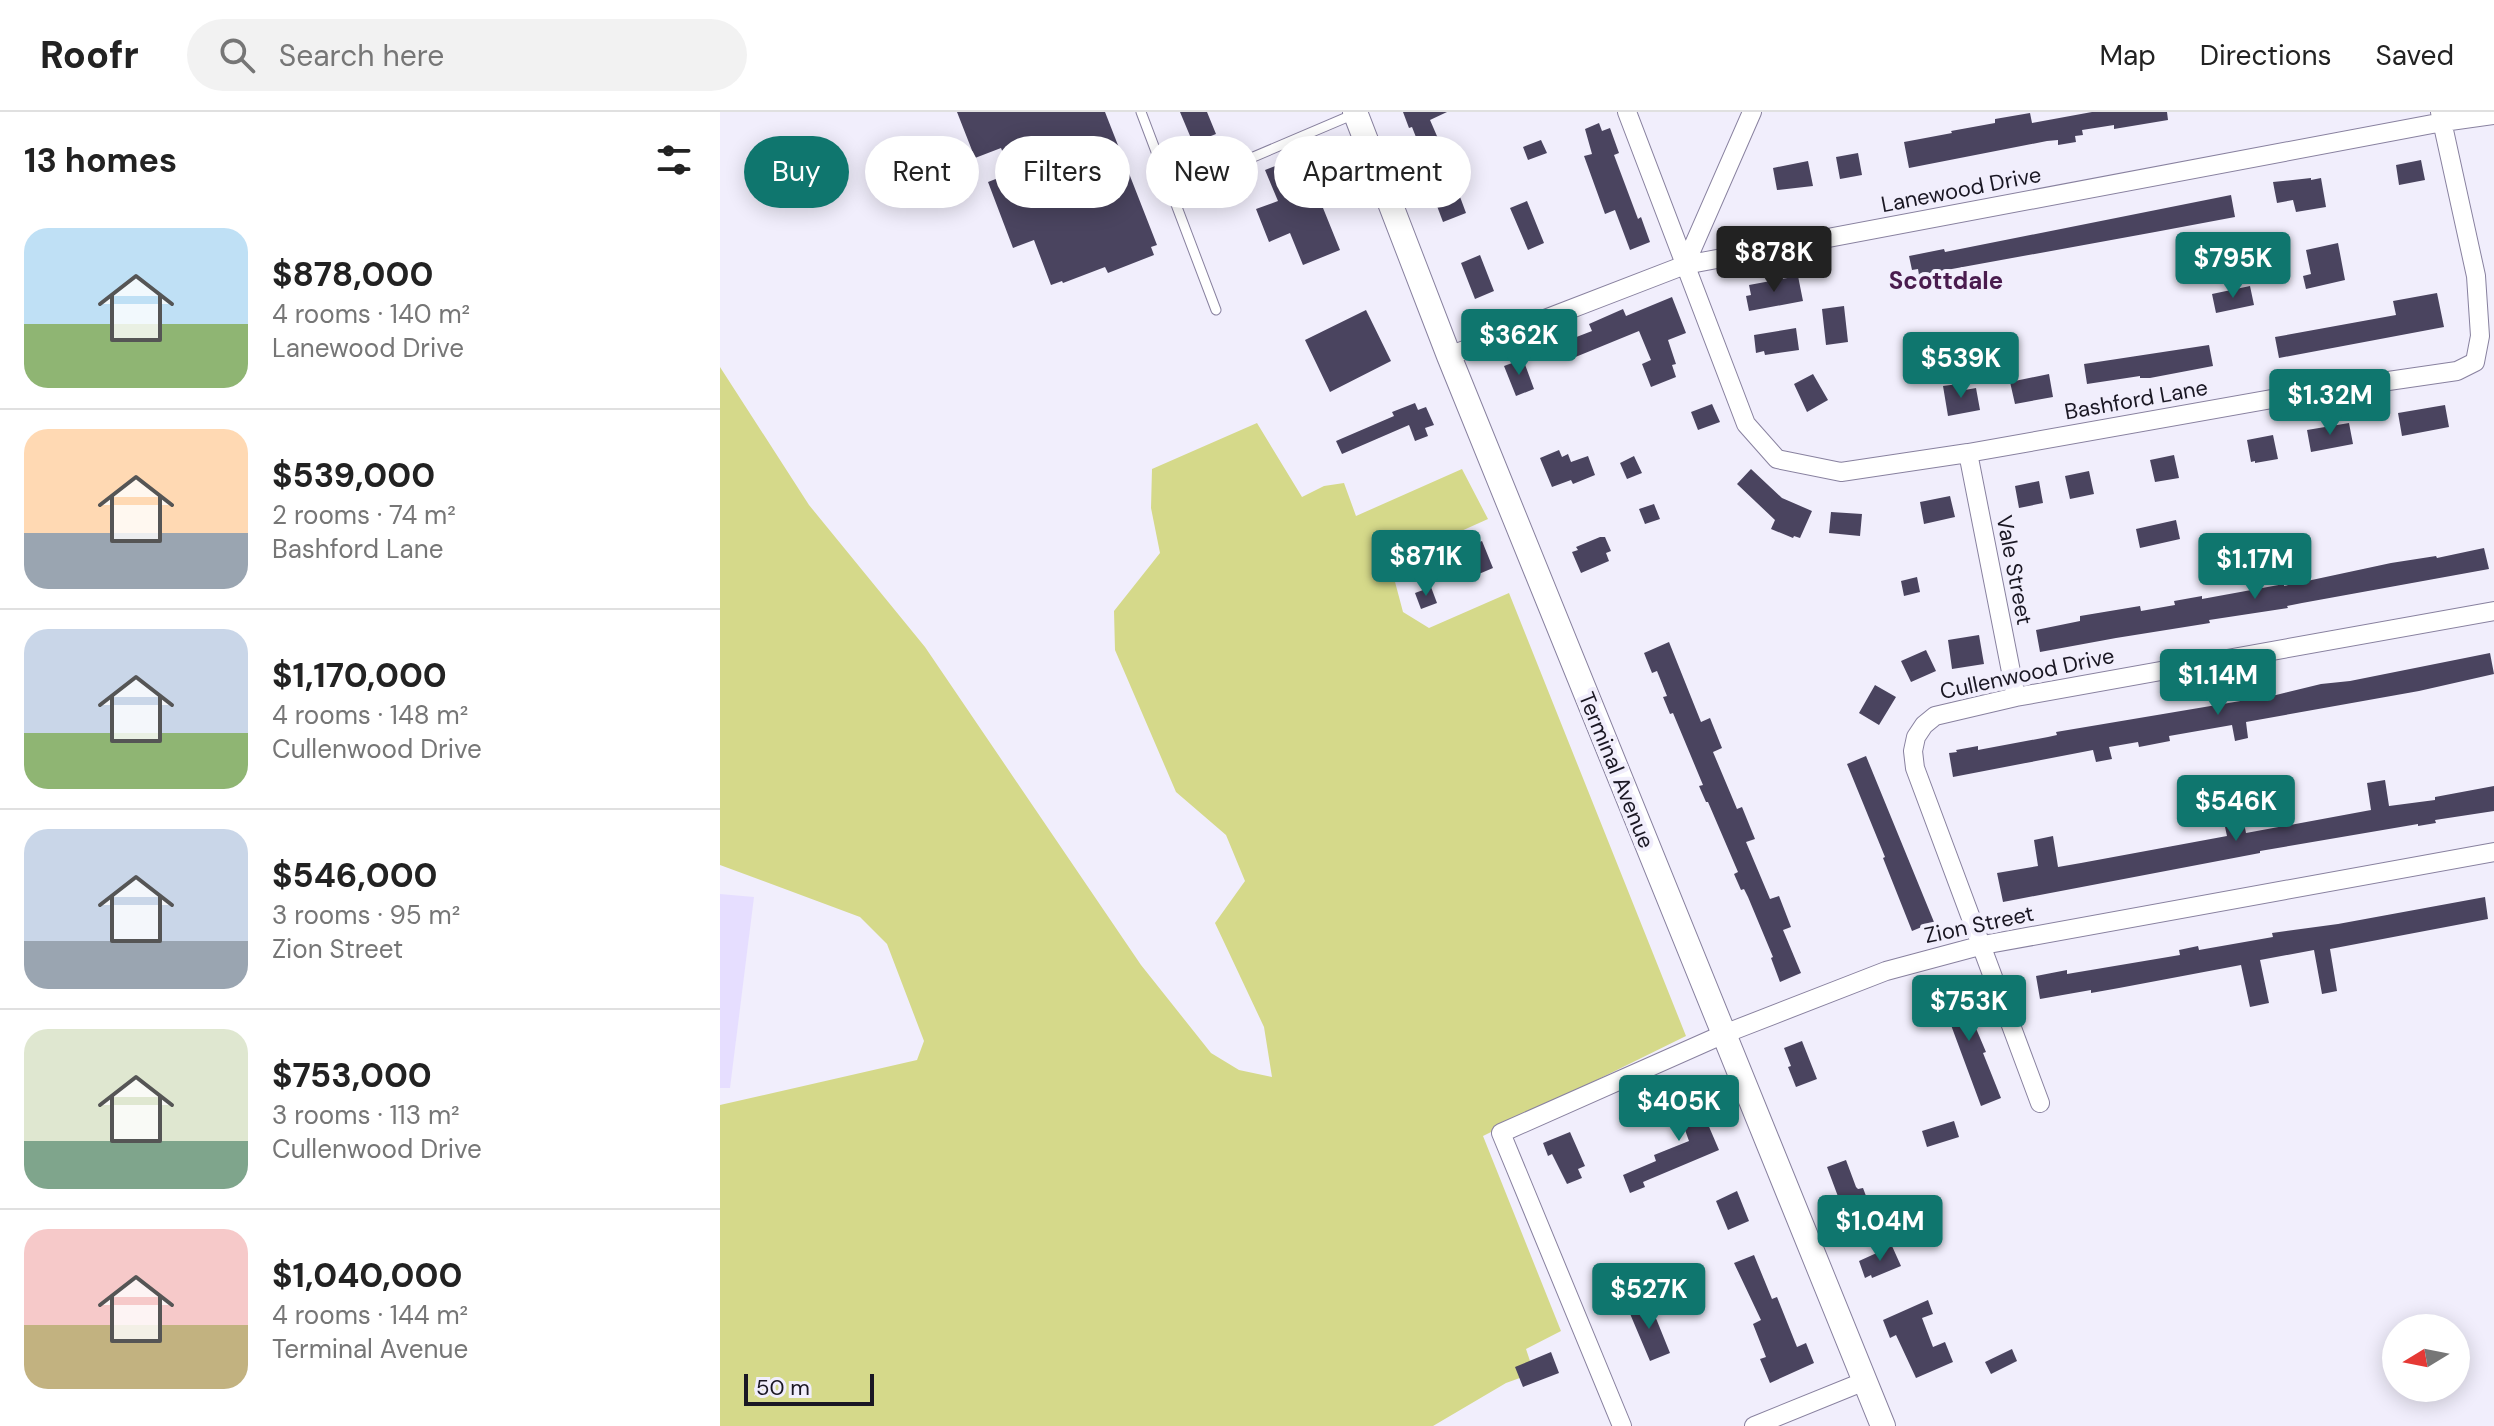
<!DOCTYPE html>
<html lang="en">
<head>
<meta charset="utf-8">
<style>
	:root { --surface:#fff; --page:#f2f2f2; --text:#222; --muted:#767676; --line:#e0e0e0; --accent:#0f766e }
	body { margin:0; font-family:"DM Sans",sans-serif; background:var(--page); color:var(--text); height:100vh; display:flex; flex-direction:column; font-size:30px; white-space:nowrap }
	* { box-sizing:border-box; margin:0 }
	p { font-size:26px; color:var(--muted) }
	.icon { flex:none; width:44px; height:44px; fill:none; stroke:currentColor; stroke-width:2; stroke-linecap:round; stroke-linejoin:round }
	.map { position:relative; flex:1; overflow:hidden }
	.side { display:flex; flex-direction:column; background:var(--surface); width:720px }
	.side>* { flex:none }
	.top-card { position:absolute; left:24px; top:24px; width:760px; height:72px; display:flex; gap:16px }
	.needle { width:52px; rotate:260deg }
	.tools { position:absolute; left:1662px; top:1202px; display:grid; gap:16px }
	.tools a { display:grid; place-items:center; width:88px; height:88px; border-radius:50%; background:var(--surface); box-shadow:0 4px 20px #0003; font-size:40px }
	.scale { position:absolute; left:24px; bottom:20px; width:130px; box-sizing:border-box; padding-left:8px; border:4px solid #1a1723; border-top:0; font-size:22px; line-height:28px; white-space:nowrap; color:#1a1723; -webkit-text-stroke:6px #f1eefc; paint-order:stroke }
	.price { position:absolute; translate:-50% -68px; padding:0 18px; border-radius:8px; background:var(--accent); color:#fff; font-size:26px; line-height:52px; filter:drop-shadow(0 2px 4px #0008) }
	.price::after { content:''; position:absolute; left:50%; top:48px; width:24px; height:18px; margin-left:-12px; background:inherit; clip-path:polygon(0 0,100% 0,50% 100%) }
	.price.on { background:#222; color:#fff }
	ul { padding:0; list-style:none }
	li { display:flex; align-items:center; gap:24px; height:200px; padding:0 24px }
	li+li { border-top:2px solid var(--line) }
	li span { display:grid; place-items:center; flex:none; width:224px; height:160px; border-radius:24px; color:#555 }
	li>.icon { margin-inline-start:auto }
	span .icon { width:96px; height:96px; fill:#fffc; stroke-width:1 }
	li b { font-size:34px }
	h2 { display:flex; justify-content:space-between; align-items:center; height:96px; padding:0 24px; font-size:34px }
	.chip { padding:0 28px; border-radius:36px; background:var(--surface); box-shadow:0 4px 20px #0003; font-size:28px; line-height:72px }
	.chip.on { background:var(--accent); color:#fff }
	header { display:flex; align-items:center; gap:48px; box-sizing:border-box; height:112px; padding:0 40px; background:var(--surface); border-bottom:2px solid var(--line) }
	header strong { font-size:38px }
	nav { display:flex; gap:44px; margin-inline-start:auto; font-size:28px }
	.search { width:560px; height:72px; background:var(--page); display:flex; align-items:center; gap:20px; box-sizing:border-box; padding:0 28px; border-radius:44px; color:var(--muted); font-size:30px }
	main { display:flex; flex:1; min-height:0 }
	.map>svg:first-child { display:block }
	.built { fill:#e6deff }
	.green { fill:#d5d98a }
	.building { fill:#4a445f }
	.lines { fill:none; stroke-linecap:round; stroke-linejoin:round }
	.lane-casing { stroke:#88819f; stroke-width:11 }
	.street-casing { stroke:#88819f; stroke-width:20 }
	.secondary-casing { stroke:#88819f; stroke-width:26 }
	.lane { stroke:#fff; stroke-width:9 }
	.street { stroke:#fff; stroke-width:18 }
	.secondary { stroke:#fff; stroke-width:24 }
	.labels { text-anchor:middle; stroke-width:8; stroke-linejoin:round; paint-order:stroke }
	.street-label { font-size:22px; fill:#1a1723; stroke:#f1eefc }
	.neighbourhood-label { font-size:24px; font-weight:bold; fill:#4a1c4e; stroke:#f1eefc }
</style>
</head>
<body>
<header>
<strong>Roofr</strong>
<div class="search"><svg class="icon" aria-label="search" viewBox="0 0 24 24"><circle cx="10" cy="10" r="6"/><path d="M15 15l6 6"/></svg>Search here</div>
<nav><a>Map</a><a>Directions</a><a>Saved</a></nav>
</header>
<main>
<section class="side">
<h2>13 homes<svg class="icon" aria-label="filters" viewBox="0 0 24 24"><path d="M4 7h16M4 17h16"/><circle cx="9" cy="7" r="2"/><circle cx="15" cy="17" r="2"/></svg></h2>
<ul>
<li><span style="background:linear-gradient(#bfe0f5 60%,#8fb573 0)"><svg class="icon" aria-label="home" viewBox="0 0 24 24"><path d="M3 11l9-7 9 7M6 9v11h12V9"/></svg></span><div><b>$878,000</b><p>4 rooms · 140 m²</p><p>Lanewood Drive</p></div></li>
<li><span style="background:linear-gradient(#ffd9b3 65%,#9aa5b1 0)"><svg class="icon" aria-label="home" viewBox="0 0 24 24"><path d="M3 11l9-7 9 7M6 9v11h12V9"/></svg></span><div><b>$539,000</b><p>2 rooms · 74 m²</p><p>Bashford Lane</p></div></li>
<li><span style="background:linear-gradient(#c9d6e8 65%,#8fb573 0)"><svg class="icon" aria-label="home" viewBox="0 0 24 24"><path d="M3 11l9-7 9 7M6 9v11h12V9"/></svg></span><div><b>$1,170,000</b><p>4 rooms · 148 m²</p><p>Cullenwood Drive</p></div></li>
<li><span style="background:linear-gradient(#c9d6e8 70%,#9aa5b1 0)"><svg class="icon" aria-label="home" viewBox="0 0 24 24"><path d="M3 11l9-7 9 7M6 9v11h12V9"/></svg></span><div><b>$546,000</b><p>3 rooms · 95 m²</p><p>Zion Street</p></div></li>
<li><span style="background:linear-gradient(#dfe7d0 70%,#7fa58c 0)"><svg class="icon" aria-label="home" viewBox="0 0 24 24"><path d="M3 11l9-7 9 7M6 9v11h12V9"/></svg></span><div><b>$753,000</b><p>3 rooms · 113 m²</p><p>Cullenwood Drive</p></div></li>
<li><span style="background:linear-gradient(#f6c9c9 60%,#c2b280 0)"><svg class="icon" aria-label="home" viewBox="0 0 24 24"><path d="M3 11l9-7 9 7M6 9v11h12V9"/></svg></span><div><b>$1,040,000</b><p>4 rooms · 144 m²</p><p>Terminal Avenue</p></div></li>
</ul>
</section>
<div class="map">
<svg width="1774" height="1314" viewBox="0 0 1774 1314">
	<rect width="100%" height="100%" fill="#f1eefc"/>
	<!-- built -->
	<path class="built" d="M0 782 34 785 10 976H0Z"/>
	<!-- green -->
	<path class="green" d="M0 255 89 393 205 535 421 853 491 941 519 958 552 965 544 915 495 811 525 769 506 723 456 680 395 538 394 499 440 441 431 396 432 357 537 311 582 385 604 374 624 371 636 404 742 357 768 407 670 451 683 500 709 516 789 481 966 924 763 1024 841 1219 806 1237 814 1261 786 1271 713 1314H0V993L197 948 204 929 167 832 140 805 0 753Z"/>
	<!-- building -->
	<path class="building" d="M237 0H385L437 133 431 135 434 143 388 161 385 155 343 171 342 169 331 173 314 128 293 136 268 70 291 61 281 36 255 46Z
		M460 0H487L496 22 473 31Z
		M683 0H727L710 8 730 54 729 55 746 101 723 110 711 78 716 76 692 15 689 16Z
		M1372 0H1447L1448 8 1394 17V13L1362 18 1363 23 1355 24 1356 30 1338 33V28L1327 29 1189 56 1184 30 1232 21 1231 19 1275 11V7L1310 1 1312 11Z
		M879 11 882 19 890 16 899 41 894 43 918 107 921 105 930 130 910 138 895 98 885 102 864 44 872 42 865 17Z
		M821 28 827 41 808 48 803 35Z
		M1138 41 1142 63 1120 67 1116 45Z
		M582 44 620 138 583 153 570 121 549 130 536 97 558 89 545 58Z
		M1701 48 1705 68 1679 73 1676 53Z
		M1088 49 1093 74 1057 78 1053 56Z
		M1591 66V68L1601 66 1606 95 1576 100 1573 88 1557 91 1553 70Z
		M1511 83 1515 105 1435 120 1199 163 1198 157 1192 158 1189 144 1224 137 1225 140Z
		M807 89 824 131 808 138 790 96Z
		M1618 131 1625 168 1586 177 1583 164 1591 162 1586 138Z
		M760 143 774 179 755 187 741 151Z
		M1078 164 1083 189 1029 199 1026 184 1031 183 1029 173Z
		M1530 174 1534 193 1496 201 1492 182Z
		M1717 181 1724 215 1559 246 1555 225 1676 203 1673 189Z
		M952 185 966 221 948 228 956 252 952 253 956 265 931 275 922 252 931 248 919 219 853 246 846 229 872 219 869 212 903 197 906 204Z
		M1124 194 1128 230 1106 233 1102 197Z
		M646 198 671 249 610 280 585 228Z
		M1076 216 1079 238 1045 243 1044 239 1036 241 1034 223Z
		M1489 233 1493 254 1430 266H1420V264L1367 272 1364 252Z
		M803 247 814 277 796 284 784 254Z
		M1093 262 1108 288 1087 300 1074 272Z
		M1329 262 1333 285 1295 292 1290 270Z
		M1238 272 1239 279 1256 276 1260 298 1228 304 1223 274Z
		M695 291 698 298 706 295 714 313 705 316 708 324 695 329 689 313 622 342 616 329 674 304 672 300Z
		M992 292 1000 310 978 318 971 300Z
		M1725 293 1729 315 1682 324 1678 301Z
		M1629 311 1633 332 1591 340 1587 318Z
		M1553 323 1558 347 1535 351V349L1531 350 1527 328Z
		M839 338 842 345 848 342 851 350 868 344 875 363 853 372 851 368 832 375 820 346Z
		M1454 343 1459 366 1435 370 1430 348Z
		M914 344 922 361 907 367 900 351Z
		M1031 357 1062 386 1092 399 1080 426 1074 424 1073 426 1051 417 1055 408 1017 372Z
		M1369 359 1374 382 1350 387 1345 364Z
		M1319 369 1323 391 1299 396 1295 374Z
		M1230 384 1235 405 1204 412 1200 390Z
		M934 392 940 407 925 412 919 397Z
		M1111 400 1142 402 1140 424 1109 421Z
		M1456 408 1460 427 1420 436 1416 417Z
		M880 425H885L891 439 886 441 889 449 861 461 852 440 858 438 856 435Z
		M762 429 773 456 747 467 741 451 746 449 742 438Z
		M1764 436 1769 457 1582 491 1567 494 1568 496 1489 508 1490 511 1396 526 1320 540 1316 518 1360 509V504L1420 494 1421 499 1455 493 1454 489 1482 484V487L1564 472V474L1671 451 1716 444 1717 446Z
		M1197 465 1200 480 1184 484 1181 469Z
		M711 475 717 491 701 497 695 481Z
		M1259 523 1264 552 1232 557 1228 528Z
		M949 530 981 610 990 606 1002 636 993 640 1017 697 1022 695 1035 727 1026 730 1050 787 1059 784 1071 815 1063 818 1081 861 1060 870 1051 846 1053 845 1028 785 1024 777 1021 778 1014 762 1018 760 988 690H986L979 674 983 673 953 601 950 602 943 585 947 584 937 559 932 561 924 541Z
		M1206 538 1216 559 1191 570 1181 549Z
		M1770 541 1774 562 1699 579 1526 610 1528 626 1515 629 1512 613 1449 624 1450 629 1419 635 1418 630 1389 635 1392 647 1376 650 1373 638 1233 665 1229 641 1237 640 1236 638 1258 634V638L1328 625 1337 623 1336 620 1556 583 1601 572 1630 569Z
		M1155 573 1176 585 1159 613 1139 601Z
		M1146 644 1214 810 1192 819 1163 746 1165 745 1127 652Z
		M1665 668 1669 694 1715 688V685L1774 674V699L1715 708 1716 711 1698 714V712L1540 739V741L1283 790 1277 761 1318 754 1314 728 1333 724 1338 755 1361 751 1507 724 1505 715 1524 711 1526 721 1651 698 1647 671Z
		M1765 785 1768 807 1610 837 1617 879 1602 882 1594 838 1540 848 1549 891 1530 895 1521 853 1399 876 1371 881V878L1320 887 1316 864 1347 858V862L1460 843 1459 838 1478 834 1479 838 1553 825 1552 821 1618 812Z
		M1236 869 1266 940 1263 941 1281 986 1261 994 1228 905 1215 878Z
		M1082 929 1097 967 1076 975 1068 955 1071 954 1064 936Z
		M972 975 999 1038 923 1070 925 1075 910 1081 903 1063 936 1049 934 1043 969 1029 952 982Z
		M1234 1009 1239 1025 1207 1035 1202 1019Z
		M850 1020 865 1054 858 1057 862 1066 847 1072 832 1042 828 1044 823 1031Z
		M1126 1048 1136 1075 1138 1077 1143 1076 1154 1105 1129 1114 1107 1055Z
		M1017 1079 1029 1109 1008 1118 996 1089Z
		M1172 1134 1181 1154 1152 1166 1151 1163 1145 1166 1139 1149Z
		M1034 1143 1052 1187 1057 1185 1077 1235 1086 1231 1094 1251 1050 1271 1040 1247 1046 1245 1033 1212 1041 1208 1014 1151Z
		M1208 1188 1213 1202 1202 1206 1213 1235 1225 1230 1233 1250 1196 1266 1176 1223 1170 1226 1163 1208Z
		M929 1189 950 1241 930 1249 908 1197Z
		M1292 1237 1297 1249 1271 1262 1265 1250Z
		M831 1240 839 1261 803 1275 795 1255Z"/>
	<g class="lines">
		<!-- lane casing -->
		<g class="lane-casing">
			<path id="lane" d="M421 0 496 198
				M451 80 632 3"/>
		</g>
		<!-- street casing -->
		<g class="street-casing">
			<path id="street" d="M907 0 1026 312 1057 347 1121 360 1248 341 1586 281 1737 259 1755 250 1760 224 1756 164 1720 0
				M965 153 1032 0
				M729 244 965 153 1723 10 1774 3
				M1248 341 1296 585
				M1320 991 1195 656 1193 639 1196 625 1204 613 1215 604 1296 585 1774 499
				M902 1314 781 1021 1004 922 1166 859 1263 833 1774 740
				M1034 1314 1145 1269"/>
		</g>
		<!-- secondary casing -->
		<g class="secondary-casing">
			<path id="secondary" d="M635 0 729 244 1163 1314"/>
		</g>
		<!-- lane -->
		<use href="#lane" class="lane"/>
		<!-- street -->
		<use href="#street" class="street"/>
		<!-- secondary -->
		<use href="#secondary" class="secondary"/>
	</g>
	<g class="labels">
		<!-- street labels -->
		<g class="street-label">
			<text transform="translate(1241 77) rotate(-11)" y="8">Lanewood Drive</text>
			<text transform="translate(1416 287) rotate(-10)" y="8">Bashford Lane</text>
			<text transform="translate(1295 458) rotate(79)" y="8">Vale Street</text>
			<text transform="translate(1307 561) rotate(-12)" y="8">Cullenwood Drive</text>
			<text transform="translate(897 658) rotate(68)" y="8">Terminal Avenue</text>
			<text transform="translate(1259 812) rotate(-12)" y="8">Zion Street</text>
		</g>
		<!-- neighbourhood labels -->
		<g class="neighbourhood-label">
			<text x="1226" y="177">Scottdale</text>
		</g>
	</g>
</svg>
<div class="tools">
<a><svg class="needle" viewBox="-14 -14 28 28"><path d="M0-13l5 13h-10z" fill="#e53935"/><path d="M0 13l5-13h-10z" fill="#767676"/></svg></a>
</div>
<div class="scale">50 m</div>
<b class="price on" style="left:1054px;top:182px">$878K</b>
<b class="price" style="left:1513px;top:188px">$795K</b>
<b class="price" style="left:799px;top:265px">$362K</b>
<b class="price" style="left:1241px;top:288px">$539K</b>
<b class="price" style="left:1610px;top:325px">$1.32M</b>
<b class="price" style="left:706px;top:486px">$871K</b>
<b class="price" style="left:1535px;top:489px">$1.17M</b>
<b class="price" style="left:1498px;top:605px">$1.14M</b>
<b class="price" style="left:1516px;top:731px">$546K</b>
<b class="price" style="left:1249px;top:931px">$753K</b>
<b class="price" style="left:959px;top:1031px">$405K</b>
<b class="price" style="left:1160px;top:1151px">$1.04M</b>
<b class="price" style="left:929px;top:1219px">$527K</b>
<div class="top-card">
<a class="chip on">Buy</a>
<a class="chip">Rent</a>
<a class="chip">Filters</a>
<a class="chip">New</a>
<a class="chip">Apartment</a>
</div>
</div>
</main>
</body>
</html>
